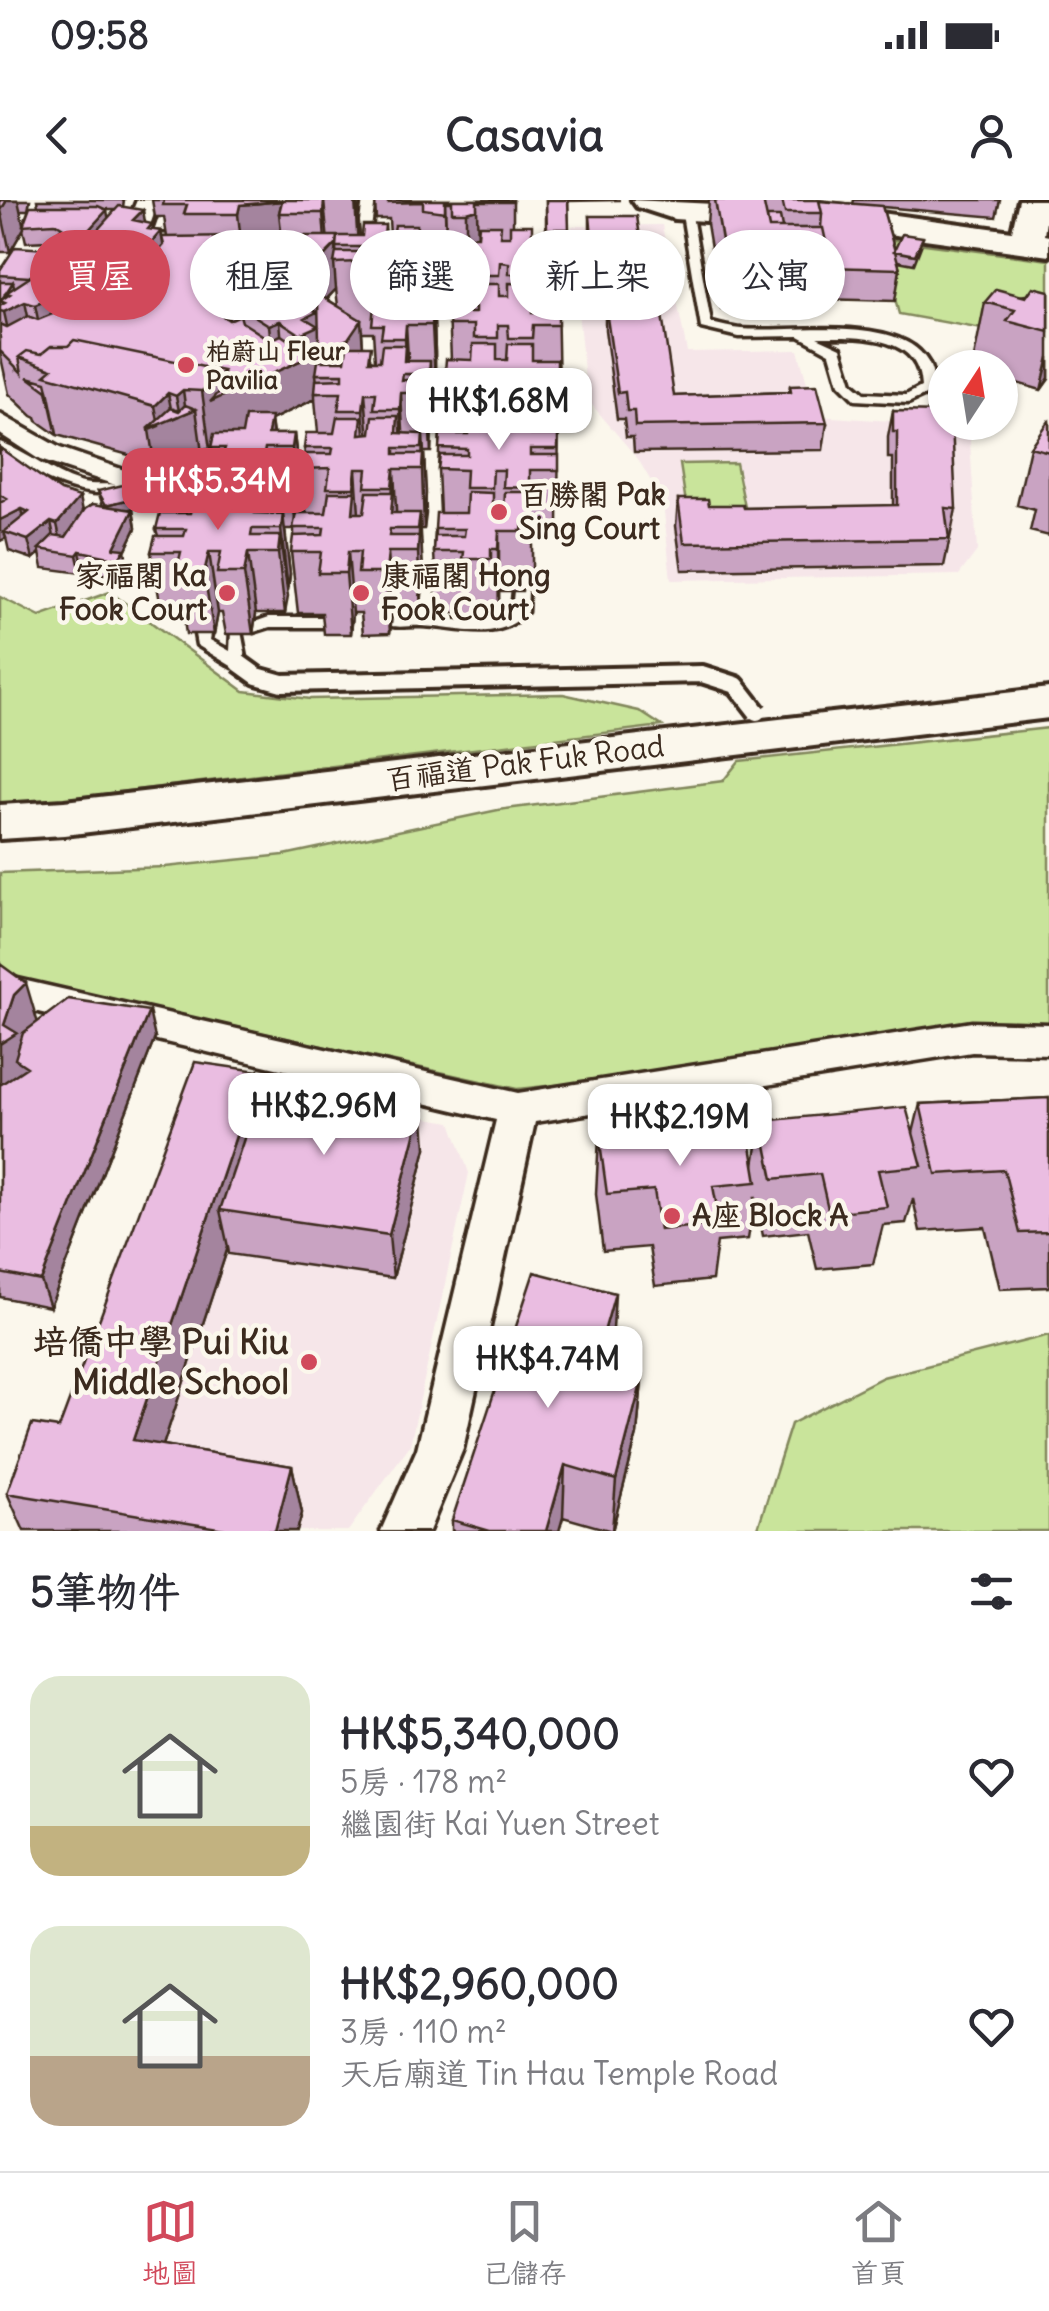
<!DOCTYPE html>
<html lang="zh-TW">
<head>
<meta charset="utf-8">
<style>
	:root { --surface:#fff; --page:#f7f7f7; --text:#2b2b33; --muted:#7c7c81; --line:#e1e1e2; --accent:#d1495b }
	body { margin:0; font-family:Delius,"LXGW WenKai TC",sans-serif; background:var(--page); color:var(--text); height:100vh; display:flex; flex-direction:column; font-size:38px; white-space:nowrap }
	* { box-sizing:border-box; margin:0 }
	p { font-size:32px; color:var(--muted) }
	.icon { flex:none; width:55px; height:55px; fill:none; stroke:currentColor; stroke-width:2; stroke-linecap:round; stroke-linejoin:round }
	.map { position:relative; height:1331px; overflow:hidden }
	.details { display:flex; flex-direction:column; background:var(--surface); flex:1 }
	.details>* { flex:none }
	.hud { position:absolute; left:30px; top:30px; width:990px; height:90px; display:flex; gap:20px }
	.needle { width:65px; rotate:12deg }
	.controls { position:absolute; left:928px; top:150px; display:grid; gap:20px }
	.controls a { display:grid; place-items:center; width:90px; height:90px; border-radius:50%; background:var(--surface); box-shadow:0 2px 8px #0004; font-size:50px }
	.price { position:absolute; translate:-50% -85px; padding:0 22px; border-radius:20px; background:#fff; color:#222; font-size:32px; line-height:65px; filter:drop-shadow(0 2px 5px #0008) }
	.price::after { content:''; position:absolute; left:50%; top:60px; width:30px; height:22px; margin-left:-15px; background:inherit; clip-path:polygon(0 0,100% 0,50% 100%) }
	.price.selected { background:var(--accent); color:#fff }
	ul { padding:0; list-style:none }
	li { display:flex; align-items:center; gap:30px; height:250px; padding:0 30px }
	li span { display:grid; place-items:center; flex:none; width:280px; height:200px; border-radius:30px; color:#555 }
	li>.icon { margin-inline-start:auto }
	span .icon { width:120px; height:120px; fill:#fffc; stroke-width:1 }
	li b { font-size:42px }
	h2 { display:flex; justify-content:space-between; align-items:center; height:120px; padding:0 30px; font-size:42px }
	.pill { padding:0 35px; border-radius:45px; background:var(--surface); box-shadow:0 2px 8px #0004; font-size:35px; line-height:90px }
	.pill.selected { background:var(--accent); color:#fff }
	.status { display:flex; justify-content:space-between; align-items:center; height:70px; padding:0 50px; background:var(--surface); direction:ltr }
	.status svg { height:28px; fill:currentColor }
	header { display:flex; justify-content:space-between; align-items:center; height:130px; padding:0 30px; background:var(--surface); font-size:45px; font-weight:700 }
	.dock { display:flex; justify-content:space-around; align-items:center; height:140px; border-top:2px solid var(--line); background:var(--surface); font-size:28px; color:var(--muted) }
	.dock a { display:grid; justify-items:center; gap:5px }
	.dock .selected { color:var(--accent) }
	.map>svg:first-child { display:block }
	.built { fill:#f6e6e9 }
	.green { fill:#c9e49b; stroke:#82875c; stroke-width:2.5 }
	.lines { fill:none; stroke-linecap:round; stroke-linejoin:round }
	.lane-casing { stroke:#3b2a1e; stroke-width:7 }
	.street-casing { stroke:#3b2a1e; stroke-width:7 }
	.secondary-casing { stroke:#3b2a1e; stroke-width:8 }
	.lane { fill:#fbf7ec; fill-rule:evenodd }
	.street { fill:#fbf7ec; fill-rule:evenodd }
	.secondary { fill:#fbf7ec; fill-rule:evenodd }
	.lane-bridge-casing { stroke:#3b2a1e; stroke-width:24; stroke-linecap:butt }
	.lane-bridge { stroke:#fbf7ec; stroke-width:16 }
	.wall { fill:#c9a3c2; stroke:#3b2a1e; stroke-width:2.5; fill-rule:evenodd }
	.shaded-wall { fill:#a4849e; stroke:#3b2a1e; stroke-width:2.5 }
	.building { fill:#eabde1; stroke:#3b2a1e; stroke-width:2.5 }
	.poi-dot { fill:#d1495b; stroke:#fbf7ec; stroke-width:4 }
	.labels { text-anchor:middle; stroke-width:9; stroke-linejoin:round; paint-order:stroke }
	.far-poi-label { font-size:25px; font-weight:bold; fill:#3b2a1e; stroke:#fbf7ec; text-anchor:start }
	.poi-label { font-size:30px; font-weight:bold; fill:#3b2a1e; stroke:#fbf7ec; text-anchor:start }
	.street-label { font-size:30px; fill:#3b2a1e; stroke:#fbf7ec }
	.near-poi-label { font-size:35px; font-weight:bold; fill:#3b2a1e; stroke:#fbf7ec; text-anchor:end }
</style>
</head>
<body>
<div class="status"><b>09:58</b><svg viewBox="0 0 49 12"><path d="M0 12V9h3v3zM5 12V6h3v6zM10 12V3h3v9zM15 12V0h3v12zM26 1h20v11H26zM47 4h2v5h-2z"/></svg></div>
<header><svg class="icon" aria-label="back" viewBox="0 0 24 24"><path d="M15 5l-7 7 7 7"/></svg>Casavia<svg class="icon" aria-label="person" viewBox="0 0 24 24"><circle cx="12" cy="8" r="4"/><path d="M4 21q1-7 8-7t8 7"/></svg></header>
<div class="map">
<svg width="1049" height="1331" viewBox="0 0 1049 1331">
	<rect width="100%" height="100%" fill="#fbf7ec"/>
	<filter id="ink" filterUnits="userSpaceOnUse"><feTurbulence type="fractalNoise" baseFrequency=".01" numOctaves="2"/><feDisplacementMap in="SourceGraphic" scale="20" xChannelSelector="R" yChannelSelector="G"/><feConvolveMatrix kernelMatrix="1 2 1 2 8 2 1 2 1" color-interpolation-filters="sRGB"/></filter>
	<g filter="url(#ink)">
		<!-- built -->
		<path class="built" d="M662 25 687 152 798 150 816 216 969 226 977 351 959 375 671 380 663 302 638 259 587 199 573 64 572 26Z
			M196 880 451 922 469 973 410 1245 348 1331H20Z"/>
		<!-- green -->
		<path class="green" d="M878 38 1049 60V141L899 114Z
			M736 263 748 322 689 323 680 264Z
			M110 392 244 491 310 499 563 494 639 511 662 526 62 599 0 603V397L40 417Z
			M1049 528V835L517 889 0 775V673L165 667 284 655 498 610 723 581 739 561Z
			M1049 1135V1331H757L791 1224 883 1177Z"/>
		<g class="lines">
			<!-- lane casing -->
			<g class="lane-casing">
				<path id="lane" d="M165 0H181L174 4 168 26 193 27V31H157L155 29Z
					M363 0H375L368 49 362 53 356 49Z
					M681 8 691 10 711 123C721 125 731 128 742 129 789 133 901 113 928 162 933 172 935 181 932 192L908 203 855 200 839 184 830 153 799 136 739 137 701 128ZM817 137C857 137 920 133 921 187L906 195 864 193 852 183 841 148Z
					M0 242C28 253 50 273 79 282 95 287 114 281 126 288L124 291C78 301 38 276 0 252Z
					M184 271 191 275 170 292 207 318 209 321 206 330H196L195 322 154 292Z
					M521 386 528 391 527 412C498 444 457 427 421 426 408 425 394 430 383 422 417 398 475 441 512 410L514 391Z
					M269 417H325L333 422 325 427H270L254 432 246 427 249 424Z
					M203 429 211 434 210 440 230 451 231 431H241L247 463 245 467H233L197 445 195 434Z"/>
			</g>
			<!-- street casing -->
			<g class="street-casing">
				<path id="street" d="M137 0H159L149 28 128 56H112L108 51 126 27Z
					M0 214 60 248 171 286 175 292 161 300 40 260 0 234Z
					M0 775 518 893 972 822 1049 824V854L972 852 535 922 463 1249 429 1331H381L417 1249 496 920 0 803Z"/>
			</g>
			<!-- secondary casing -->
			<g class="secondary-casing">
				<path id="secondary" d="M632 0 873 12 1012 31 1019 0H1049L1044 35 1049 36V56L873 32 674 19 637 7Z
					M1049 488V518L64 635 0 639V605L64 601Z"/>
			</g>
			<!-- lane -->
			<use href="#lane" class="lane"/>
			<!-- street -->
			<use href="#street" class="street"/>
			<!-- secondary -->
			<use href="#secondary" class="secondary"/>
			<!-- lane-bridge casing -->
			<g class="lane-bridge-casing">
				<path id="lane-bridge" d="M239 463 257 476 282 483 702 474 736 485 757 512"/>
			</g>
			<!-- lane-bridge -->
			<use href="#lane-bridge" class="lane-bridge"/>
		</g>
		<!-- wall -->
		<path class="wall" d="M0 0H30L28 10H20L23 25 38 6 37 0H124L123 7 153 30 161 31 162 37H167L164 17H155L152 0H357L360 36 385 25 386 36H390L389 19H376L375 0H513V25L532 36H546V0H620L568 1 569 46H556L559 192 558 330H532V382L523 381 522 391H499V410H492V419H465L464 413H437L434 352 435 329 440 313 438 269 440 234H446L445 172 451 160 449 108 454 96 453 58H447V68L440 67V119H434L435 153V183H431L432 219 431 252H424L426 314 424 329H420L423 373 421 413H392L390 433 363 434 361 413H353L351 434H324L322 413H298L291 352 294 336V329H285L290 374 288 390H287L285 413H256L253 434H226L222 413H218L214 434H186L183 413H162L151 352 158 336 156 329 190 313 211 293 208 269 212 254V249L202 250V253L156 274 154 262 57 235 37 221 36 218 32 216 9 194 0 153V75L49 49 48 44 51 41 26 42 23 29 10 52H0ZM106 10H116L108 18ZM336 89 338 106 327 99ZM362 132H373L375 161H372L363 146ZM315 199 318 233 304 248 305 254 302 269 306 313H298L301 294 294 234H273L271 220Z
			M709 0H819L853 4 854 0H1000L996 17 882 7 895 50 921 46 914 64 898 61 900 69 895 101 821 99 820 92 779 93V96H771L770 109H721L707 24Z
			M590 16 643 58 642 75H628V106L674 196 789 192 790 186 827 223 823 250 634 252 633 237H626L624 219H617L605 130V111H600V76H594L590 33Z
			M1049 91V179L1041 190 1000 178V168H997L998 165 974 158 985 102Z
			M893 211 956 309 944 366 682 370 676 326 678 299 709 305 744 308 893 306V258H888V237Z
			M1049 222V336L1030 331 1035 310 1017 305 1030 247Z
			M0 248 83 311 103 306 98 291 141 306 130 309 133 310 136 328 125 351 128 368 122 378 84 370 81 373 43 368 40 353 33 359 9 351 6 338 0 341Z
			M0 764 38 822 155 838 50 1107 0 1097Z
			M258 871 261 888 426 948 393 1078 229 1054 228 1047 163 1245 292 1266 302 1313 297 1331H24L7 1293 59 1228Z
			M1049 898V1087L1000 1089 985 1027 920 1031 913 999 906 1023 883 1025 873 1064 817 1069 808 1031 763 1036 755 996 748 1039 717 1042 712 1080 655 1086 649 1047 603 1051 596 994 599 936 754 965 761 921 913 933 920 904Z
			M612 1148 605 1171 642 1180 637 1234 612 1331 563 1317 559 1331H452V1320Z"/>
		<!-- shaded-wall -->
		<path class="shaded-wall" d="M7 0H18L24 28 10 52 1 10Z
			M355 0H357L360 47H358Z
			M282 1 279 13 284 57 280 121 284 168 302 160 298 82 326 54 323 13 324 1 329 52 344 36 336 47 337 63H334L336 89 319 107 361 120 364 163 343 174H316L318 193H315V199L271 220 274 248 216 245 210 250 202 191 223 171 274 173 269 125 242 50 238 14 240 5Z
			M445 2 447 58V68L445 12Z
			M477 9 478 47H466V12Z
			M107 10 110 27 77 63 74 46Z
			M143 10 149 46 148 29 152 24 155 39 161 31 170 88 98 151 88 93 133 20Z
			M439 36 441 92 440 119 438 63Z
			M381 62 384 119 383 132 379 75Z
			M413 63 416 119 415 125 412 74Z
			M13 82 17 99 6 93 10 109 25 102 37 159 19 157 16 167 4 112 6 111 2 99Z
			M78 90 89 148 78 155 67 97Z
			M59 95 71 153 47 163 35 105Z
			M433 96 435 153V183L432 125Z
			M238 101 245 158 234 163 227 105Z
			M406 125 409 174H407L405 138Z
			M1049 157V178L1041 190Z
			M430 161 432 219 431 252 428 193Z
			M48 190 57 234V235L47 191Z
			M183 190 186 213 196 209 202 253 156 274 149 230 159 226 155 206 168 193 173 219 180 216 176 196Z
			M365 193 370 252 368 269 363 210Z
			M401 193 404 248H402L400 209Z
			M294 234 301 294 298 308 292 248Z
			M423 234 426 293 424 329 422 269Z
			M292 255 298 314 296 329 290 269Z
			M261 269 268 329 255 313Z
			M356 269 360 329 353 313Z
			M394 269 397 329 391 313Z
			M221 293 229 353 217 313Z
			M80 297 84 316 61 342 57 324Z
			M139 297 141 306 108 315 106 305Z
			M22 309 26 328 4 332 6 338 0 341V320Z
			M133 310 136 328 125 351 128 368 122 378 119 359 114 348Z
			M420 313 423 373 421 413 418 352Z
			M283 314 290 374 288 390 281 329Z
			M51 322 55 341 39 349 40 353 33 359 28 340Z
			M499 331V410L498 349Z
			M280 336 288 397 285 413 278 353Z
			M80 351 84 370 81 373 77 355Z
			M209 352 218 413 214 434 204 373Z
			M348 352 353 413 351 434 346 373Z
			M388 352 392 413 390 433 386 373Z
			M248 353 256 413 253 434 244 373Z
			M26 783 44 844 0 918V844L4 825 14 795Z
			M149 811 155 838 50 1107 41 1081Z
			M258 871 267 925 220 1010 228 1047 149 1288 133 1240Z
			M423 904 426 948 393 1078 389 1035Z
			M615 1093 612 1148 591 1221 594 1167Z
			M642 1180 637 1234 612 1331 616 1280Z
			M565 1265 563 1317 559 1331H546Z
			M292 1266 302 1313 297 1331H275Z"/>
		<!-- building -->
		<path class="building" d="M0 0H7L1 10H0Z
			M164 0H355L324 1 323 13H279L282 1 240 5 238 14H184L187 5H163Z
			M388 0H513V2H477V9L466 12H452V2H445V12L423 9V2L388 3Z
			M546 0H568L569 29H547Z
			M715 0H763L769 28H823L826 42H784L785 46H773L775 58H725Z
			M782 0H819L822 13H785Z
			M819 1 882 6 900 69 826 67 824 60 826 42 823 28H821L822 13Z
			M30 6H98L107 10 74 46 48 44 62 27 55 23 23 25Z
			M119 6 143 10 133 20 152 24 148 29 161 31 143 52 88 93 78 90 67 97 59 95 35 105 25 102 4 112 0 111V106L5 103 0 101 10 94 6 93 91 37Z
			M590 16H637L643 58H627V54L604 56 605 58H594Z
			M767 17H780L782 28H769Z
			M363 25H385L384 36H393L395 25H417L416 36H439L438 47H415L414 52H439L438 63H413L412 74H390V63L381 62 379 75 357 74 358 62 334 63 336 52H360V47H336L337 36H362Z
			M479 25H501L500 36H510V25H532V36H555L556 47H532V52H557V63H532V74H509V63L500 62 499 75H477V62H453L454 51 478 52V47H453L454 36H478Z
			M243 34H278L269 76 261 78 269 83 281 78 318 101 306 106 317 112 305 118 318 126 300 134 280 121 269 125 240 107 245 105 238 101 227 105 201 88 213 83 221 59 234 56Z
			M902 34 923 37 915 55 894 51Z
			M241 36 234 56 221 59 213 83 201 88 203 103 229 120 240 115 242 122 270 140 281 135 301 148 319 141 318 101 281 78 273 81 280 48 278 36H337L336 44 298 82 361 120 348 139 210 202 225 186 223 171 74 140 68 146H51L41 154 27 151 19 157 22 173 0 151V124L7 127 28 116 38 120 62 110 70 112 80 105 90 108 145 67 164 45 162 37Z
			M15 47 66 50 29 77 0 75V70Z
			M627 54 628 85 601 86 600 73H606L604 56Z
			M0 82H13L2 99H0Z
			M509 83 532 84V96H556L557 108H532V113H558V125H533L532 138H509L508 125H498V138H474V125H449L450 113H475V108H449L450 96H476V84H499V96H509Z
			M1033 87 1049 91V132L1007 121 1015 110 985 102 996 89 1026 97Z
			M386 88H409V96H433L432 108H422V113H433L432 125H406L405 138H381L383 125H372L375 96H386Z
			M605 104 661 108 674 196 791 192 790 186 817 185 827 223 635 226 634 211H627L625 192 618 193Z
			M74 140 223 171 202 191 183 190 176 196 168 193 155 206 45 175 52 169 19 157 27 151 41 154 51 146H68Z
			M473 144H497V160H507L508 144H532V160H557V173L531 172V178H558L559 192 532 191V208H506L507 191H496L495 208H470L471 191H445L446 178H471L472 173 445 172 446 159 472 160Z
			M382 145H405L404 161H430L429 174H403L402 180H429L428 193H401L400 209H374L376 193H365L363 210H338L341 193H315L316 180 343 179V174H316L318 161H345L347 146H371L369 161H380Z
			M28 177 46 182 48 190 47 191Z
			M185 205 196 209 148 229 171 208 179 211Z
			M893 211 945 212V222H952L956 309 945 308 949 339 684 343 678 299H708L709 305H743L744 308 897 305V232H893Z
			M373 216H398L397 233 423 234 422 248H395V254H423L422 269H394L392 287H365L367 269H356L354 288H327L330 268 302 269 304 254H332L333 248H304L306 233H334L337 217H362L360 234 371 233Z
			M245 217H271L268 234H294L292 248H265L264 254 292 255 290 269H261L258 288 231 287 235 269H208L210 254H223L225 248H211L214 234H242Z
			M469 217H494V234H505V217H530L531 235H558V249H530V255H559V270H530V288L503 287 504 270H493L492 288H465L466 270 438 269 440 255H467V249L439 248 440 234H468Z
			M1048 221 1049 222V252L1030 247Z
			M0 248 61 291 80 297 57 324 51 322 28 340 4 332 29 312 22 309 0 320V303L7 299 0 295Z
			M131 283 139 297 106 305 98 291Z
			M232 292H259L255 313 283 314 281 329H252L251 336H280L278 353H248L244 373H217L221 352H209L204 373H176L181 352H151L155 336H184L186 329H156L160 313H190L194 293H221L217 313H228Z
			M329 292H355L353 313H364L367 292H393L391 313H420L418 329H390L389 336H419L418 352H388L386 373H358L360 352H348L346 373H318L321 352H291L293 336 323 335 324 328H293L296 313H326Z
			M467 292 493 293V313H504L505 292H532V321H523L522 331H499L498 349H491V359H463L464 352H434L435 336H464L465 329H435L436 313H466Z
			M93 304 133 310 114 348 125 349 119 359 80 351 77 355 39 349 53 335 66 337 85 309Z
			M0 764 26 783 14 795 4 825 17 833 0 844Z
			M68 799 149 811 41 1081 0 1073V885L27 867 15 859 23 833Z
			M195 862 258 871 133 1240 292 1266 275 1331H236L7 1293 32 1224 59 1228Z
			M263 882 423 904 389 1035 220 1010Z
			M1049 898V1032L1020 1033 1004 970 936 974 920 904Z
			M906 907 922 966 878 970 887 1007 829 1013 820 974 773 979 761 921Z
			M747 922 757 982 713 986 720 1024 660 1030 654 990 607 994 599 936Z
			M534 1072 615 1093 594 1167 642 1180 616 1280 565 1265 546 1331H490L452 1320Z"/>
	</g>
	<!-- markers -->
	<g class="poi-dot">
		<circle cx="186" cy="165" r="10"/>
		<circle cx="499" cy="312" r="10"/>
		<circle cx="227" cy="393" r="10"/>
		<circle cx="361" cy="393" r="10"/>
		<circle cx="672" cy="1016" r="10"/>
		<circle cx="309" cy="1162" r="10"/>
	</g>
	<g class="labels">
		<!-- far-poi labels -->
		<g class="far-poi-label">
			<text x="206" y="160">柏蔚山 Fleur<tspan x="206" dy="29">Pavilia</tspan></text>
		</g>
		<!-- poi labels -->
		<g class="poi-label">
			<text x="519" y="305">百勝閣 Pak<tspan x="519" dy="34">Sing Court</tspan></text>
			<text x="207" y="386" text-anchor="end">家福閣 Ka<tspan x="207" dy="34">Fook Court</tspan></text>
			<text x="381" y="386">康福閣 Hong<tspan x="381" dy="34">Fook Court</tspan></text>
			<text x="692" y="1026">A座 Block A</text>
		</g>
		<!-- street labels -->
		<g class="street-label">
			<text transform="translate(525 563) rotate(-7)" y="10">百福道 Pak Fuk Road</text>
		</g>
		<!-- near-poi labels -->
		<g class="near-poi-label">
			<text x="289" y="1154">培僑中學 Pui Kiu<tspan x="289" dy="40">Middle School</tspan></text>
		</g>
	</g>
</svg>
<div class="controls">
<a><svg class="needle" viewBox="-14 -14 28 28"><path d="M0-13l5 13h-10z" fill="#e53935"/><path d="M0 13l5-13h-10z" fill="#7c7c81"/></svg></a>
</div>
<b class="price" style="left:499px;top:253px">HK$1.68M</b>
<b class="price selected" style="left:218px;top:333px">HK$5.34M</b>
<b class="price" style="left:324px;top:958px">HK$2.96M</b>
<b class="price" style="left:680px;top:969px">HK$2.19M</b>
<b class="price" style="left:548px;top:1211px">HK$4.74M</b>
<div class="hud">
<a class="pill selected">買屋</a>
<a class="pill">租屋</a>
<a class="pill">篩選</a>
<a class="pill">新上架</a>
<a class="pill">公寓</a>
</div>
</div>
<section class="details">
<h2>5筆物件<svg class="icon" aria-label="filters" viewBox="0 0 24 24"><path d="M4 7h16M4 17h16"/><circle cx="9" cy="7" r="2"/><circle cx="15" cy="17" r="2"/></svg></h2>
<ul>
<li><span style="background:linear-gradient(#dfe7d0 75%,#c2b280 0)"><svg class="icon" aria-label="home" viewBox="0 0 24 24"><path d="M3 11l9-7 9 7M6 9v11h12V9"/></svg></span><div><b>HK$5,340,000</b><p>5房 · 178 m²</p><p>繼園街 Kai Yuen Street</p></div><svg class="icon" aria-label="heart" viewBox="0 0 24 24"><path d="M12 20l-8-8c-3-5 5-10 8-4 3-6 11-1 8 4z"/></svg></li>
<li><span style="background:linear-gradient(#dfe7d0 65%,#b9a48a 0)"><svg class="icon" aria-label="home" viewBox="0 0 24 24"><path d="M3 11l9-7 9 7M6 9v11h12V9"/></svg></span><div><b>HK$2,960,000</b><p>3房 · 110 m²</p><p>天后廟道 Tin Hau Temple Road</p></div><svg class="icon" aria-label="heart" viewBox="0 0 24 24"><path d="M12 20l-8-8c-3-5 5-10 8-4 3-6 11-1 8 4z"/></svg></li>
</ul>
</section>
<nav class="dock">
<a class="selected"><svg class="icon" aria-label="map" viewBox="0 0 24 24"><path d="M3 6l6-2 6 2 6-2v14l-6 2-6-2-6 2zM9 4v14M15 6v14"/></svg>地圖</a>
<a><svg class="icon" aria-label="saved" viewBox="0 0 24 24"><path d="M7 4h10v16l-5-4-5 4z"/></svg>已儲存</a>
<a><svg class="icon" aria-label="home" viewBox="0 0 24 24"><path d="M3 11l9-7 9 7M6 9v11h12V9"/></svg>首頁</a>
</nav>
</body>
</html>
